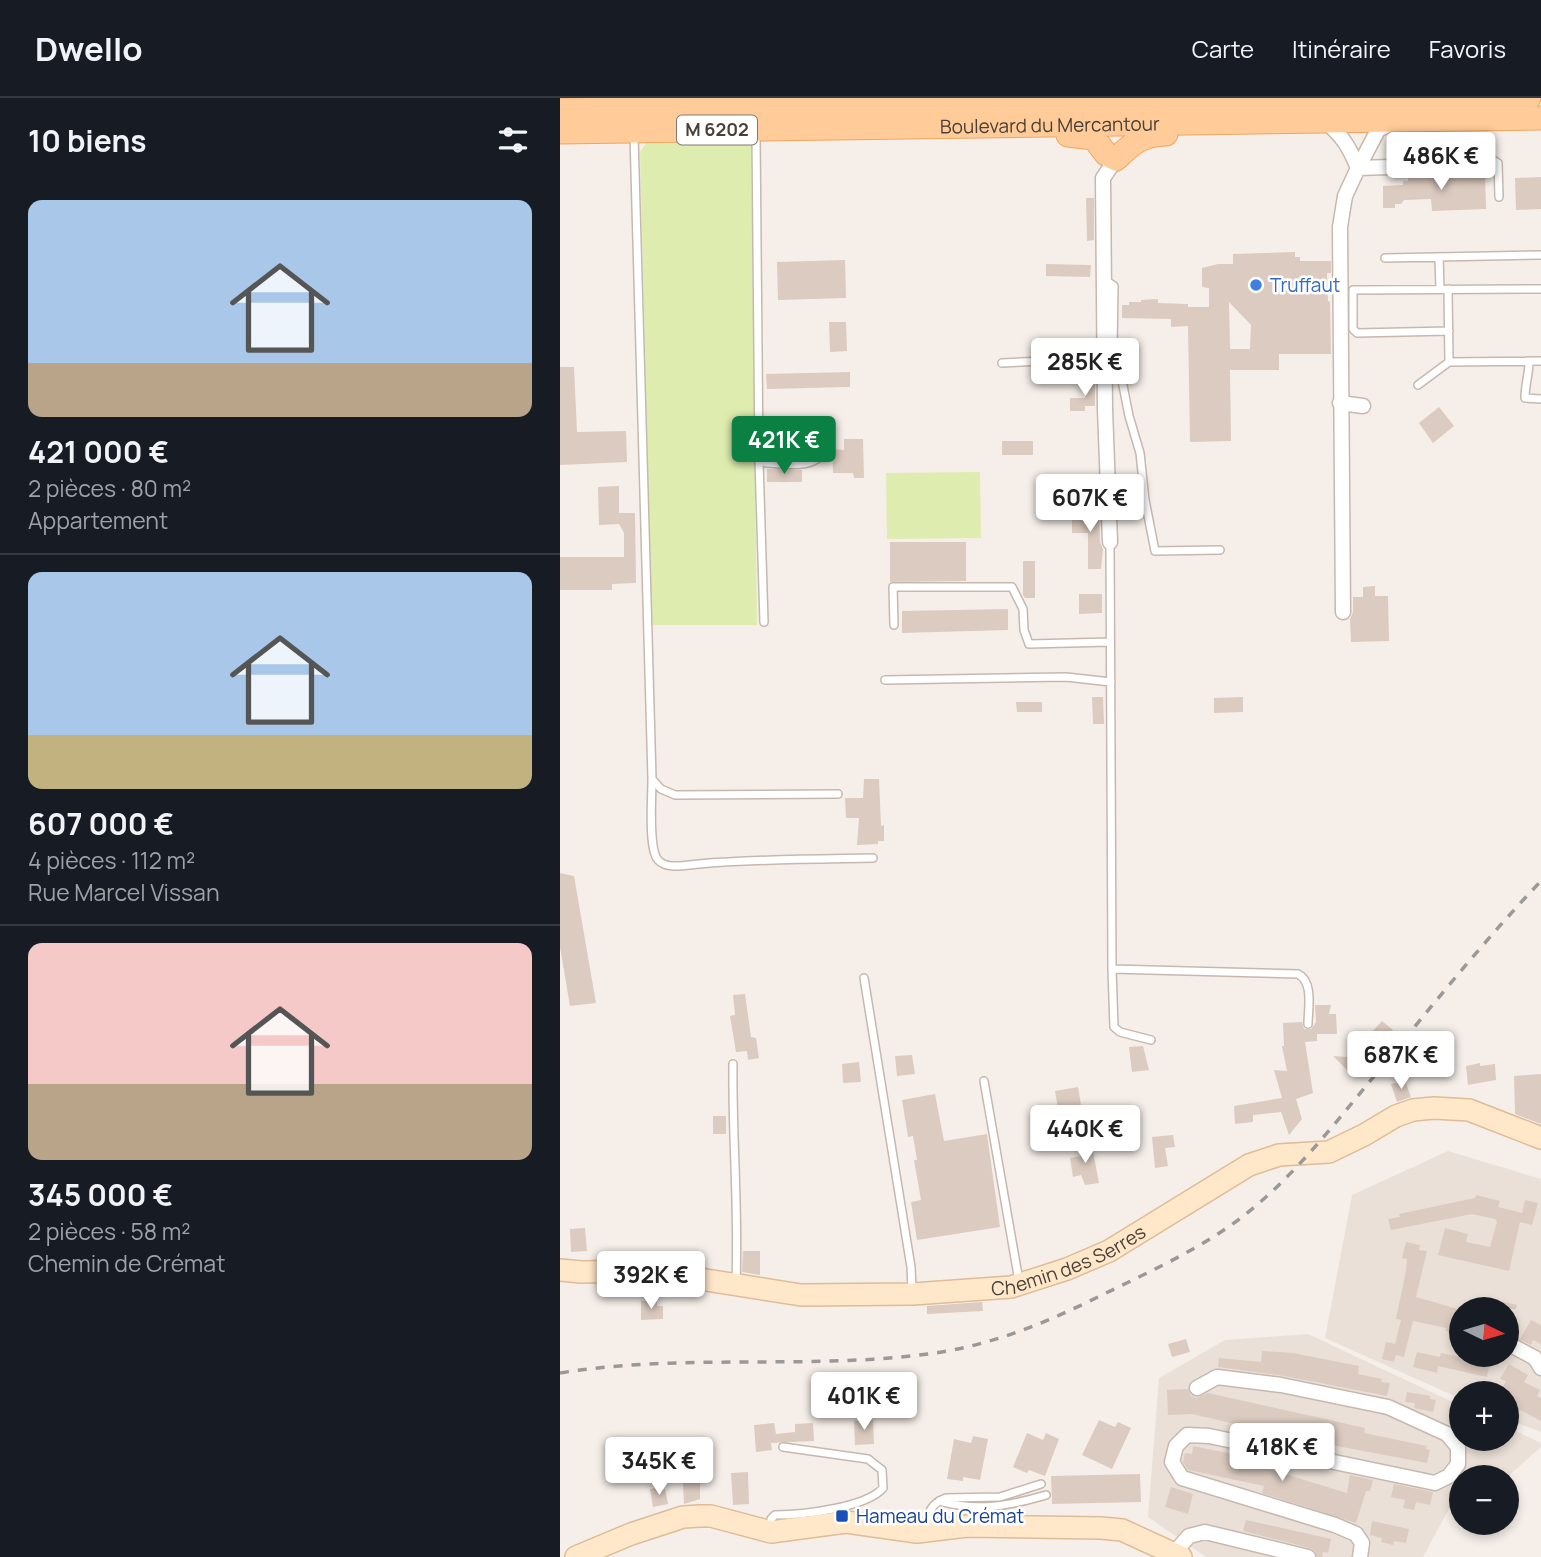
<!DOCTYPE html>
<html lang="fr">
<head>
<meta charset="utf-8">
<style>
	:root { --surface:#171b24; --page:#20242c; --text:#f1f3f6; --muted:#9ea1a6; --line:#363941; --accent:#0b8043 }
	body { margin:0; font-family:Manrope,sans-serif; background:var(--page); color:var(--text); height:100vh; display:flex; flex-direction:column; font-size:26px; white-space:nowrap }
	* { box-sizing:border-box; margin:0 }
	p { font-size:23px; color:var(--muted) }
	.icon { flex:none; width:38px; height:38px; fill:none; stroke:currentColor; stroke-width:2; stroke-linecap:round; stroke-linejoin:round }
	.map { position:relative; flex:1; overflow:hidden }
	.side { display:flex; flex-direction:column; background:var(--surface); width:560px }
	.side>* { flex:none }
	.needle { width:46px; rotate:95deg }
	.controls { position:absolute; left:889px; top:1199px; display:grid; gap:14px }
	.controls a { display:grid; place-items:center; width:70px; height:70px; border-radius:50%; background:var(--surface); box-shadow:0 4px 10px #0003; font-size:35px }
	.price { position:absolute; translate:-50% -60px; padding:0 16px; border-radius:7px; background:#fff; color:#222; font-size:23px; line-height:46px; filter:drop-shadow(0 2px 4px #0008) }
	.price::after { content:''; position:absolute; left:50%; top:42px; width:21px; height:16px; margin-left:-10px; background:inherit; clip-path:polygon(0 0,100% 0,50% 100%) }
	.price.on { background:var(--accent); color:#fff }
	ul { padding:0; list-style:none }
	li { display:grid; align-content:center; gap:14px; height:371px; padding:0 28px }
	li+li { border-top:2px solid var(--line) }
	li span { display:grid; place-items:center; height:217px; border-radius:14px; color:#555 }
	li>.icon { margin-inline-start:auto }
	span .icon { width:126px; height:126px; fill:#fffc; stroke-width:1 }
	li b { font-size:30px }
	h2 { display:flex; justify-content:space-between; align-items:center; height:84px; padding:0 28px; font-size:30px }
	header { display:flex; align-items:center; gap:42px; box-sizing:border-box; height:98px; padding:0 35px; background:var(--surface); border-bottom:2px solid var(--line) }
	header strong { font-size:33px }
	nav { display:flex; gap:38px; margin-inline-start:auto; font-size:24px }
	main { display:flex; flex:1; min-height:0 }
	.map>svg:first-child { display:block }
	.residential { fill:#eae0d7; fill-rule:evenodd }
	.green { fill:#deedaf }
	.building { fill:#dccbc0; fill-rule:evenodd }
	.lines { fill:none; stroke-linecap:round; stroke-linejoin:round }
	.lane-casing { stroke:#c6b8ae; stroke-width:10 }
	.street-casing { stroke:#c6b8ae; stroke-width:17 }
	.secondary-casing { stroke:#ddbc97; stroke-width:24 }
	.primary-casing { stroke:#efa55e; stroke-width:25 }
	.lane { stroke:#fff; stroke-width:7 }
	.street { stroke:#fff; stroke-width:14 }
	.secondary { stroke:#ffe7ca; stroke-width:21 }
	.primary { stroke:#fc9; stroke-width:23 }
	.rail { stroke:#999; stroke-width:3.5; stroke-dasharray:9 9; stroke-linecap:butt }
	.shop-dot { fill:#3f7fe0; stroke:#fff; stroke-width:2.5 }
	.transit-dot { fill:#1a4fb4; stroke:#fff; stroke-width:2.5 }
	.labels { text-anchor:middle; stroke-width:5; stroke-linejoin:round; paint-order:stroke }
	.shield { fill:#fff; stroke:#817973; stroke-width:2 }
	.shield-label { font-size:18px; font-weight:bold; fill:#4b3f37 }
	.street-label { font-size:19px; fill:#4b3f37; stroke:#fff }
	.shop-label { font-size:19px; fill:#366cbe; stroke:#fff; text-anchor:start }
	.transit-label { font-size:19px; fill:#164399; stroke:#fff; text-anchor:start }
</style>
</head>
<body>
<header>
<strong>Dwello</strong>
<nav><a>Carte</a><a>Itinéraire</a><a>Favoris</a></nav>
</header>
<main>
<section class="side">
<h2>10 biens<svg class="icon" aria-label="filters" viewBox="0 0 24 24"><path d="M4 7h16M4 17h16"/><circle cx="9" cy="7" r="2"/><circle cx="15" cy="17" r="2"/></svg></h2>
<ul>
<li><span style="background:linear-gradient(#a9c7e8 75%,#b9a48a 0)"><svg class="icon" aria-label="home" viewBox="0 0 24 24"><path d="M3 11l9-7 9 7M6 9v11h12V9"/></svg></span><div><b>421 000 €</b><p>2 pièces · 80 m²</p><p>Appartement</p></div></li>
<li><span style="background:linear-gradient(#a9c7e8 75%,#c2b280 0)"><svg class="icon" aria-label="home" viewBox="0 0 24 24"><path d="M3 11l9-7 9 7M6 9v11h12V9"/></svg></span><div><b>607 000 €</b><p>4 pièces · 112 m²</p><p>Rue Marcel Vissan</p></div></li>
<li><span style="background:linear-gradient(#f6c9c9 65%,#b9a48a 0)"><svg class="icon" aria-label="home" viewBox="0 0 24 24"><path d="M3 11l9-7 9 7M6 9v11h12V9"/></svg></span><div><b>345 000 €</b><p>2 pièces · 58 m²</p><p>Chemin de Crémat</p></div></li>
</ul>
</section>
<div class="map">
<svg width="981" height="1459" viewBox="0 0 981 1459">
	<rect width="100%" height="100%" fill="#f6efe9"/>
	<!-- residential -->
	<path class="residential" d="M888 1053 981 1081V1334L947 1321V1295H901V1301L765 1240 792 1097ZM901 1211H947V1256H901Z
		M748 1236 901 1308V1340H947V1329L981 1345V1349L947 1379H901V1403L890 1409 863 1459H646L588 1419 599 1280 665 1242Z"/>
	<!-- green -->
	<path class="green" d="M191 42 197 527H92L80 54 87 44Z
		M420 374 421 440 327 441 326 375Z"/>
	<!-- building -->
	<path class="building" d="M925 76 926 111 872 113 871 101 844 102 841 106H835V110H823V88L843 87V83H848V80L871 79V77Z
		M981 79V111L956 112 955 80Z
		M526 100H534V142L527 143Z
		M735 154V159H740V163H771V175H767L768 203 770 204 771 256H719V272H670L671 343 630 344 628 228 611 229V221L562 220V207H569V204H581V202L598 201V205L628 206V209H649V190L642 189V170L658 166H673V156ZM669 204 691 227 690 251H670Z
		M285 162 286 200 218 202 217 164Z
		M486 166 531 167 530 179 486 178Z
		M269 224H286L287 253 270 254Z
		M0 269H14L17 334 66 333 67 364 0 367Z
		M290 274V289L207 291 206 276Z
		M525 283H535V308H525V313H510V300H525Z
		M879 309 894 328 873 345 859 325Z
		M284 341H303L304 380H294L293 375H273L272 351 284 352Z
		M442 343H473V357H442Z
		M207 371 242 372V384H207Z
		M59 388V415H75L76 485 52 486V492H0V459H64V435L59 426 39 427 38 389Z
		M539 410 540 444 543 451 541 471H528V435H512V414L513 411Z
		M330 444H406V483L330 484Z
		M463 463H475V500H465L463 497Z
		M815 488V498H828L829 543 791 544 790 521 793 514V499H803V489Z
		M519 496H542V515L519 516Z
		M448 511V532L342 535V513Z
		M532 599H543L544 626H533Z
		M683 599V614L654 615V600Z
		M456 604H482V614H457Z
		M304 681H319L321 728 324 727V743H318V746L297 747 299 720H286L285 700H303Z
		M0 775 14 778 36 905 10 908 0 849Z
		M185 896 191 939 196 940 199 960 188 962 187 953 176 954 170 918 175 917 173 897Z
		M755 907H771L769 916H776L777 936H757V943L745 944 753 995 736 1001 742 1021 729 1037 721 1014 693 1017V1024L675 1026 674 1008 722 1000 714 972 727 973 722 948H724L723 925 742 924 744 931H751L756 924Z
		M822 923 833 932 792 977 773 958 787 959 791 956Z
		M583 948 589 972 572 974 569 949Z
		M352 957 355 976 337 978 335 958Z
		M299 964 301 984 283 985 282 966Z
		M920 965V968L935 966 936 982 908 987 906 968Z
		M981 976V1026L955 1016 954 978Z
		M845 983 851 999 837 1004 831 986Z
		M518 989 523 1018 500 1022 495 993Z
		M375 996 384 1043 427 1036 440 1129 357 1142 351 1104 361 1102 354 1062H357L353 1038 348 1039 342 1002Z
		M153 1018H166V1036H153Z
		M613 1037 615 1049 605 1050 608 1068 595 1070 592 1039Z
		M531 1043 539 1085 525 1087 521 1077 513 1079 510 1060 522 1058 519 1045Z
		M916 1097 940 1103 938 1109 962 1115 965 1102 978 1105 972 1127 960 1124 949 1173 878 1157 885 1130 908 1136 906 1144 930 1149 937 1124 935 1121 912 1116 831 1132 828 1121 840 1119 839 1116 915 1100Z
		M25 1130 27 1153 11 1154 10 1131Z
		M846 1144 860 1147 859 1152 867 1153 856 1199 901 1212V1230L898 1229 897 1236 886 1233V1230L853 1223 844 1259 836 1257 834 1264 822 1261 826 1244 835 1246 841 1222 836 1221 846 1173 847 1161 842 1160Z
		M183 1153H200V1177L182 1174Z
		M921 1199 957 1207 956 1211H919Z
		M81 1203H97V1208H103V1221L81 1222Z
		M422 1204 423 1213 367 1216V1208Z
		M971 1222 981 1227V1246L973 1242 971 1247 960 1241Z
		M626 1241 630 1254 612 1259 608 1246Z
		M702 1253 733 1255 799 1268 798 1276 822 1281 821 1284 830 1285 827 1298 724 1278 658 1269 659 1260 701 1264Z
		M857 1254 880 1259 879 1262 881 1255 908 1261 909 1256H921L920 1262 930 1264 927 1279 878 1268 877 1275 853 1269Z
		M949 1266 968 1277 964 1284 980 1292 977 1298 981 1300V1323L947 1305V1291L943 1289 946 1283 940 1281Z
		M628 1291 631 1298 636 1300 648 1295 805 1330 804 1335 867 1348 866 1351 870 1352 867 1365 740 1341 632 1316 608 1317 607 1292Z
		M847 1294 870 1298V1301L876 1302 873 1314 854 1310 855 1305 845 1304Z
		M313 1322 314 1346 295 1347 294 1323Z
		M539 1322 555 1329 558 1324 571 1330 552 1371 522 1357Z
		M214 1325 216 1336 235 1334V1326L253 1325 254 1343 211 1345 212 1352 196 1354 194 1327Z
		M467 1335 483 1342 486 1335 499 1341 485 1378 469 1372 467 1375 453 1369Z
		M413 1338 428 1341 420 1382 403 1379V1383L387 1381 394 1341 411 1345Z
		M633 1348 697 1361 695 1367 787 1395 790 1377 813 1382 810 1393H806L796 1425 702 1395 704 1388 628 1372 623 1364 625 1355 632 1356Z
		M188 1374 189 1406 173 1407 171 1375Z
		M580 1376 581 1404 492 1406 491 1378Z
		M140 1384V1401L124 1406 123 1385Z
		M834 1386 873 1394 870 1407 856 1404 854 1412 843 1410 845 1402 831 1399Z
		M101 1389 102 1392 105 1391 108 1406 93 1409 90 1391Z
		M611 1389 633 1396 628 1416 605 1409Z
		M686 1422 771 1441 768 1455 763 1454 762 1459H757L755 1453 750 1450 683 1433Z
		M812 1423 849 1431 846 1445 834 1443 833 1447 821 1444 822 1440 810 1437Z"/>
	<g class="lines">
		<!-- lane casing -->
		<g class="lane-casing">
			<path id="lane" d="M196 36 199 363 204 524
				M74 37 92 681 101 691 115 697 278 696
				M830 69 868 58 928 59 938 65 939 99
				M879 159 880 191
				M825 160 981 157
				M545 182 554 188 553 251 559 267 569 318 580 355 585 402 595 453 660 452
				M889 233 797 235 793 231V192L981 191
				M969 263C969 277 965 286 965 300L981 301
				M889 264 981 263
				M442 265 507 262 517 273 524 272 542 247
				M858 287 889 264 888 191
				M199 363 207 365C227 366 254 372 266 352
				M550 444 552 871 554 929 560 934 591 942
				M334 527 333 489H452L463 511 464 532 469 546 550 544
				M325 582 506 579 551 584
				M92 682C92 699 88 751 98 762 107 772 127 767 139 766 197 761 255 761 313 760
				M552 871 738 876C754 884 748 911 748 926
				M304 880 351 1169 352 1192
				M173 966C172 1039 179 1111 176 1184
				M424 983 459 1183
				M379 1403C417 1414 449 1408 486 1397
				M367 1429C367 1414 372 1405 386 1400L440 1399 481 1386
				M211 1430V1421L215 1417C241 1417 306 1410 323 1390L322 1372 308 1361 223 1349"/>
		</g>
		<!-- street casing -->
		<g class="street-casing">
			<path id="street" d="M765 24C782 36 790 51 798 70
				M798 70 818 32 832 25
				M780 305 803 308
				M550 444 545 311 543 80 556 61
				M783 514 780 129 785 98 798 70 830 69
				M947 1245 975 1260 981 1270
				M637 1290 657 1279 721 1287 828 1309 887 1336 898 1349V1366L889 1378 875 1385 649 1338 627 1337 616 1348 612 1364 622 1380 775 1427 796 1436 802 1445 800 1459
				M614 1455 629 1438 645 1434 748 1459"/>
		</g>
		<!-- secondary casing -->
		<g class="secondary-casing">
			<g id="secondary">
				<path id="s1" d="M0 1172 21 1174 89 1173 241 1197 353 1196 451 1189 507 1171 549 1153 689 1067 719 1057 769 1054 804 1037 836 1018 853 1012 874 1010 909 1012 981 1040"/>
				<path d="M16 1459 71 1436 123 1419 140 1418H151L211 1434 286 1424 357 1434 407 1428 541 1430 562 1432 621 1459"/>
			</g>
		</g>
		<!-- primary casing -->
		<g class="primary-casing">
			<g id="primary">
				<path d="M0 12 969 0"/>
				<path id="s2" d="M0 34 981 20"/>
				<path d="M508 37 534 40 546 56 556 61C573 45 581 37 606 36"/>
			</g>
		</g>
		<!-- lane -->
		<use href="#lane" class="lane"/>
		<!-- street -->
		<use href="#street" class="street"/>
		<!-- secondary -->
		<use href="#secondary" class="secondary"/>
		<!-- primary -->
		<use href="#primary" class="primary"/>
		<!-- rail -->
		<path class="rail" d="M0 1275C122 1255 246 1272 368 1256 431 1248 488 1224 544 1196 591 1173 640 1151 682 1119 730 1082 768 1034 806 988 863 919 919 848 981 783"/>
	</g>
	<!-- markers -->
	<circle class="shop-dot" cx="696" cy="187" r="7"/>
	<rect class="transit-dot" x="275" y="1411" width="14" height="14" rx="3.5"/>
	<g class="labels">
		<!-- shield labels -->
		<rect class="shield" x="117" y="17.5" width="80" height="29" rx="5"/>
		<g class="shield-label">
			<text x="157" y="38">M 6202</text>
		</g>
		<!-- street labels -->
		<g class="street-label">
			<text dy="7" stroke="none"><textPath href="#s2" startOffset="490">Boulevard du Mercantour</textPath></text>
			<text dy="7" stroke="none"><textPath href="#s1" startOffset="516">Chemin des Serres</textPath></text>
		</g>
		<!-- shop labels -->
		<g class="shop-label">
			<text x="710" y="194">Truffaut</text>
		</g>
		<!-- transit labels -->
		<g class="transit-label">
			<text x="296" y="1425">Hameau du Crémat</text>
		</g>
	</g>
</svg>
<div class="controls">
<a><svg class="needle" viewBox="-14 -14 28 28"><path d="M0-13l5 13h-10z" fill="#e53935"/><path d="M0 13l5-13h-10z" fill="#9ea1a6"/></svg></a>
<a>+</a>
<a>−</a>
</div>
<b class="price" style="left:881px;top:94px">486K €</b>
<b class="price" style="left:525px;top:300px">285K €</b>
<b class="price on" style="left:224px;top:378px">421K €</b>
<b class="price" style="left:530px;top:436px">607K €</b>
<b class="price" style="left:841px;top:993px">687K €</b>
<b class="price" style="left:525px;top:1067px">440K €</b>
<b class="price" style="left:91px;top:1213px">392K €</b>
<b class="price" style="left:304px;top:1334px">401K €</b>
<b class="price" style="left:722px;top:1385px">418K €</b>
<b class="price" style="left:99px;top:1399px">345K €</b>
</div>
</main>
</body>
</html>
